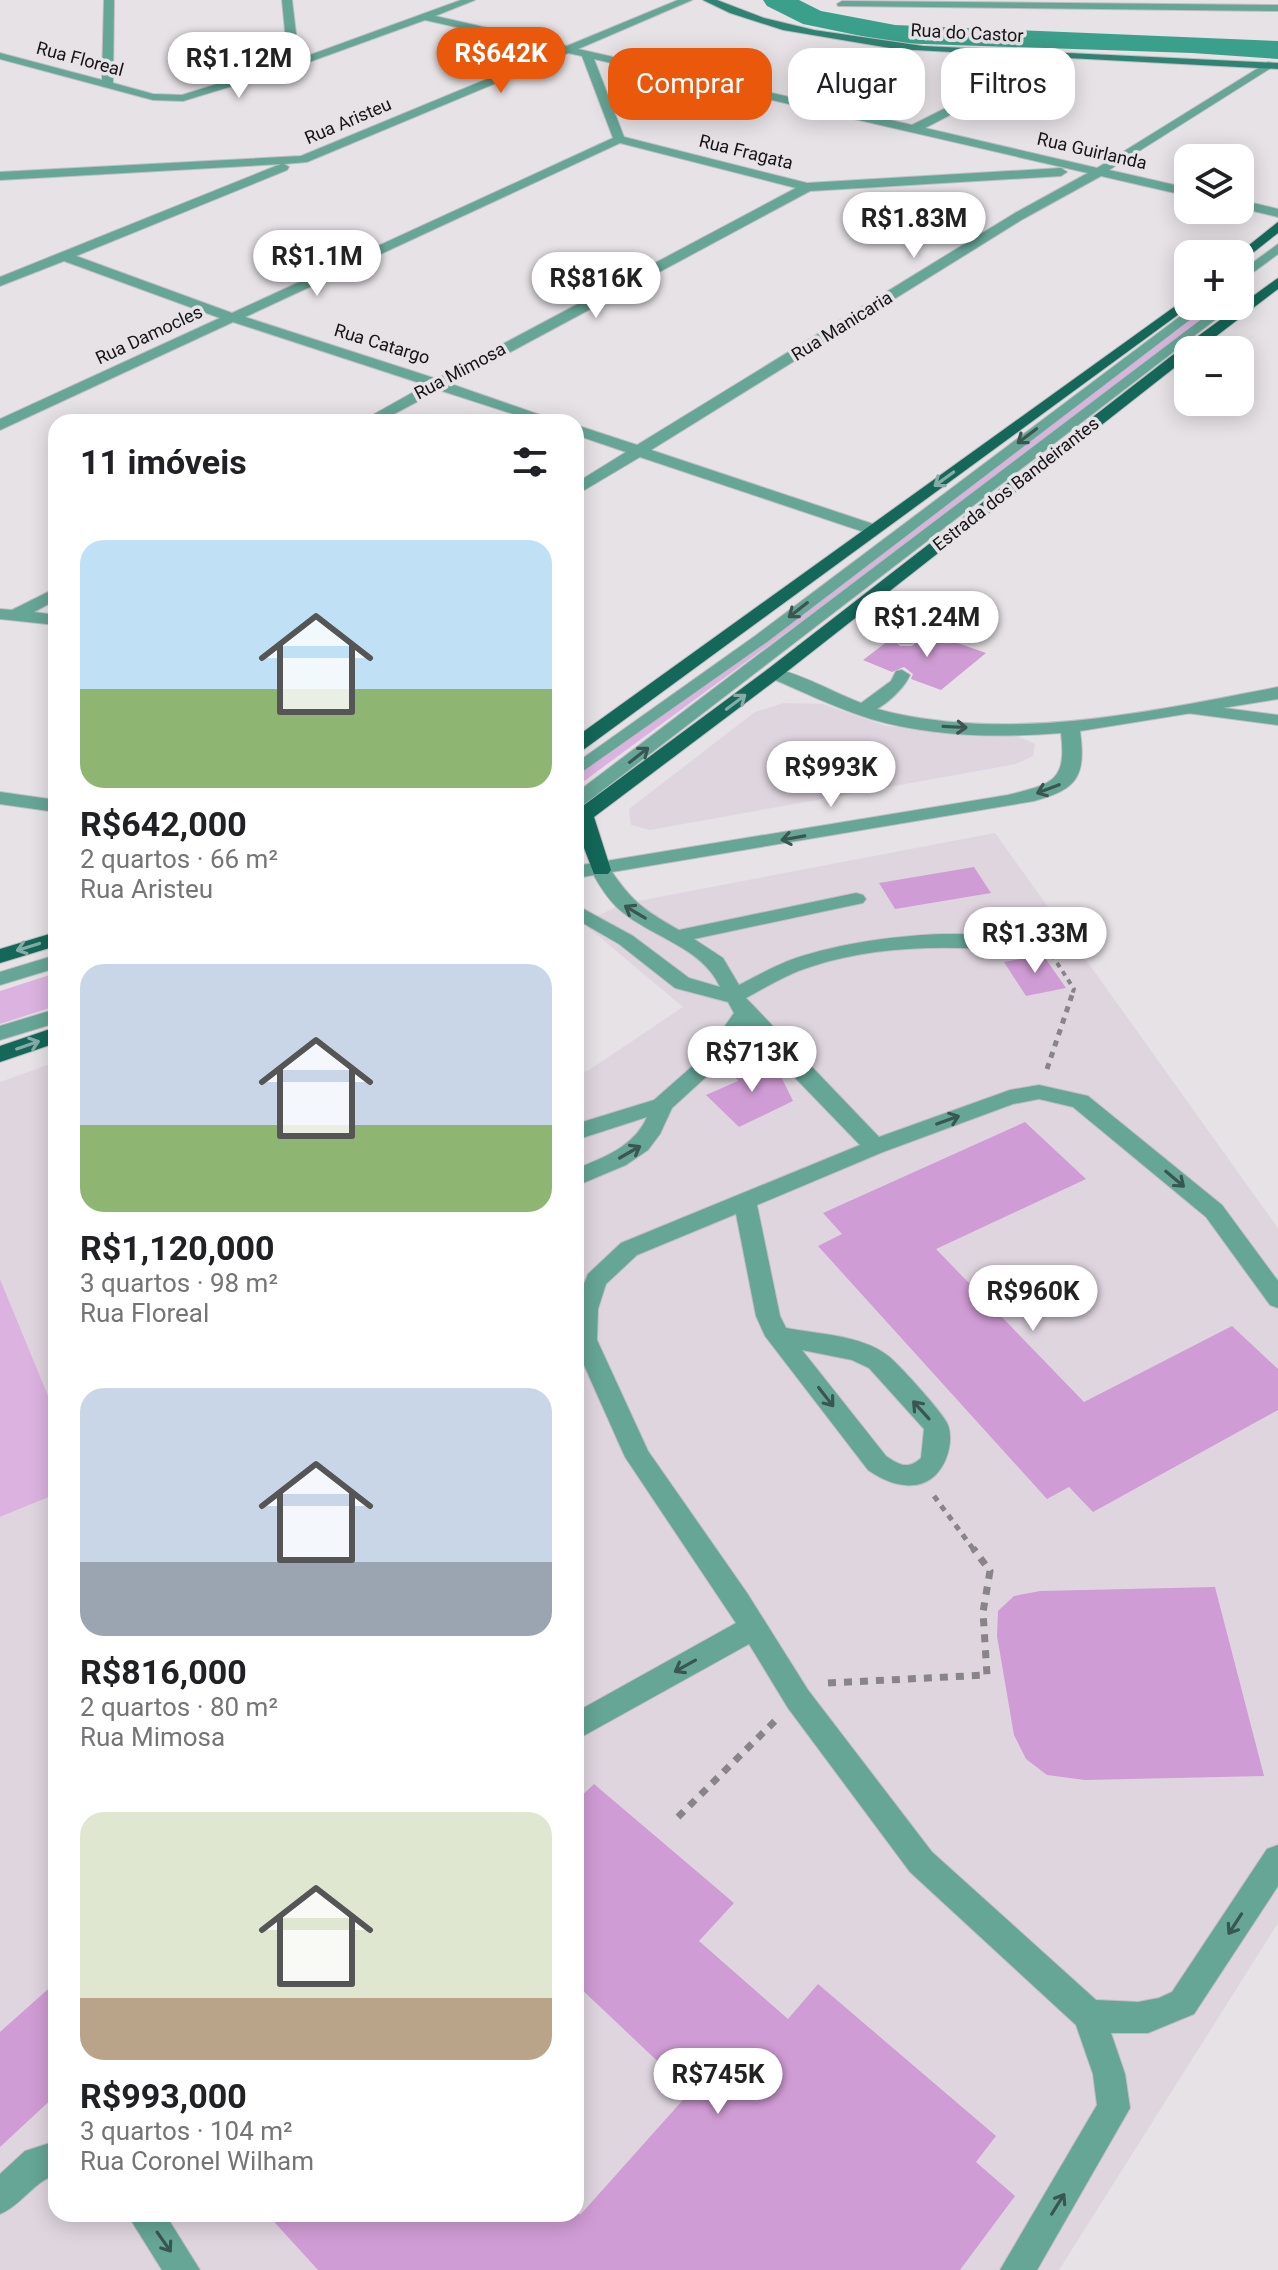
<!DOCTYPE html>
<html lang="pt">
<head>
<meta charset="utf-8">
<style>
	:root { --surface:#fff; --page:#f2f2f2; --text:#202124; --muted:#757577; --accent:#ea580c }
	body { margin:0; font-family:Roboto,sans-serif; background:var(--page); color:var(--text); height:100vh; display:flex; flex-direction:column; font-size:30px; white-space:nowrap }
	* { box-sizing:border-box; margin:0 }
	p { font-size:26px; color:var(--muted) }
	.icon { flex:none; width:44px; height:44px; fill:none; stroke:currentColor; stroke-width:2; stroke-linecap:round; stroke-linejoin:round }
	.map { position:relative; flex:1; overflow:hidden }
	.details { position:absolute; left:48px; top:414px; width:536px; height:1808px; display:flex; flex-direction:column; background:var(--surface); border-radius:24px; box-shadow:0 4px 20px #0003 }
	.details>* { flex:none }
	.banner { position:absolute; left:608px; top:48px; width:550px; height:72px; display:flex; gap:16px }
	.controls { position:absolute; left:1174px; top:144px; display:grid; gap:16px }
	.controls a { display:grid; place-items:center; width:80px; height:80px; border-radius:16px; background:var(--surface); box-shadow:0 4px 20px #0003; font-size:40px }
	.price { position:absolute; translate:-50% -68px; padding:0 18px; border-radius:28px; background:#fff; color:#222; font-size:26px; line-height:52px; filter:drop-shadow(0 2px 4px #0008) }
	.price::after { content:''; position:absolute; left:50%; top:48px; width:24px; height:18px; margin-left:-12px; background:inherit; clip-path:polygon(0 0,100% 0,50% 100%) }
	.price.current { background:var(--accent); color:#fff }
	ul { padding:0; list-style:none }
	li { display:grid; align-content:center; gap:16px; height:424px; padding:0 32px }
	li span { display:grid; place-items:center; height:248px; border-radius:24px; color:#555 }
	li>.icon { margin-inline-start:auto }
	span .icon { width:144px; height:144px; fill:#fffc; stroke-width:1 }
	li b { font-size:34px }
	h2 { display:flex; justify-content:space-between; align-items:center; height:96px; padding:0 32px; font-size:34px }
	.chip { padding:0 28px; border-radius:24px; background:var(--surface); box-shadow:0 4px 20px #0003; font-size:28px; line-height:72px }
	.chip.current { background:var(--accent); color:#fff }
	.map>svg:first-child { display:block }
	.built { fill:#dfd5df }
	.green { fill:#dcb3e0 }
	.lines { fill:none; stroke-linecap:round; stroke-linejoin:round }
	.river { fill:#3ba08b; fill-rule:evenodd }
	.building { fill:#d09cd5 }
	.lane-casing { stroke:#c1bdc1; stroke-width:2 }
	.street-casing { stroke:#c1bdc1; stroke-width:2 }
	.secondary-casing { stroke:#c1bdc1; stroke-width:2 }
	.primary-casing { stroke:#c1bdc1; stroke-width:2 }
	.path-far2 { stroke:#888588; stroke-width:4; stroke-dasharray:5 5; stroke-linecap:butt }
	.path-far1 { stroke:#888588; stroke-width:5; stroke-dasharray:6 6; stroke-linecap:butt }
	.path { stroke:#888588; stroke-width:7; stroke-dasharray:8 8; stroke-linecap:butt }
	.lane { fill:#65a697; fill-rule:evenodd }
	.street { fill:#65a697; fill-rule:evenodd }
	.secondary { fill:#2e8472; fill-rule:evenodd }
	.primary { fill:#136859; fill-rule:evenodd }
	.oneway { stroke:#3a5651 }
	.oneway2 { stroke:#87aba7 }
	.labels { text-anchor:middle; stroke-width:7; stroke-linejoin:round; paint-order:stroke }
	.far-street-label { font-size:18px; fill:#171517; stroke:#e6e2e6 }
</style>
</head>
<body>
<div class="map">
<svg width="1278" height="2270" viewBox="0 0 1278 2270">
	<rect width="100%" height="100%" fill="#e6e2e6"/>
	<!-- built -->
	<path class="built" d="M784 703 822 704 886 726 1017 736 1035 744 1033 756 1016 764 650 830 631 825 629 809 755 712Z
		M995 833 1278 1228V1923L1059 2270H0V1517L56 1494V2214H576V1075L589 1070 683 1007 583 923 622 904Z
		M56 1062V1415L0 1279V1082Z"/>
	<!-- green -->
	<path class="green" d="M1194 306 1214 310 1034 450 576 787V773Z
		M56 973V1006L0 1024V991Z
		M0 1279 56 1415V1494L0 1517Z"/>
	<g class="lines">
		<!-- river -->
		<path class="river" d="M763 0H799L821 11 895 25 1278 41V59L1192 53 895 43 803 24 767 6Z"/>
	</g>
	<!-- building -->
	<path class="building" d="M926 632 986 653 941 690 911 679 913 674 904 667 892 672 863 660 892 638 900 646H912Z
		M974 867 991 893 895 909 879 883Z
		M1043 955 1066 988 1026 996 1004 962Z
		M774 1062 793 1101 739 1127 706 1095 738 1081 731 1070Z
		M1025 1122 1086 1179 936 1249 1084 1402 1232 1326 1278 1369V1410L1093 1512 1069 1487 1047 1499 818 1246 842 1234 823 1213Z
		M1215 1587 1264 1776 1085 1780 1047 1775 1026 1759 1014 1735 997 1636 998 1611 1014 1596 1040 1591Z
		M594 1784 734 1903 699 1941 788 2019 818 1984 996 2136 976 2162 1015 2196 960 2270H318L267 2214H581L690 2092 576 1984V1801Z
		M56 1982V2095L0 2147V2032Z"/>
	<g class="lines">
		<!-- lane casing -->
		<g class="lane-casing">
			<path id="lane" d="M1278 244V254L1240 282V272Z
				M1194 306H1208L767 642 576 776V763L755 636Z
				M1219 306H1233L582 806 576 807V793Z
				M866 596 891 613 914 640 912 643H900L879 619 860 604V598Z
				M902 670 910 675C903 691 875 717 857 714L854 710 857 706 891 681 896 671Z
				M1193 704 1278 715V725L1187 713 1184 709Z
				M601 864 608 866C631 901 642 909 679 930L856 893 863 895 866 899 863 903 694 939 723 958 739 985C758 975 776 965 796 958 853 939 958 925 1017 941L1020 945 1010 951C946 945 875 946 813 966 789 973 768 986 746 998L879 1137 1010 1090 1039 1085 1088 1096 1222 1205 1278 1281V1308L1270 1305 1206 1217 1073 1107 1039 1099 1013 1104 883 1152 757 1205 780 1316 786 1328C817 1334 861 1335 887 1355 897 1362 945 1415 948 1425 952 1436 950 1450 945 1461 929 1495 895 1489 868 1470L765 1336 756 1316 736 1214 637 1255 606 1284 598 1309 597 1340 648 1451 747 1593 808 1690 932 1852 1096 2000 1138 2002 1159 1998 1172 1992 1267 1849 1278 1845V1886L1194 2014 1148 2033H1111L1125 2074 1130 2108 1037 2270H1000L1097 2105 1093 2074 1076 2025 910 1872 788 1708 749 1644 576 1740V1712L736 1623 625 1457 576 1347V1303L588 1274 621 1243 860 1145 746 1027 718 1066 672 1108 660 1134 648 1150 626 1165 576 1186V1169C604 1157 634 1147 647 1117L576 1140V1124L654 1100 704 1056 734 1013 728 1002 675 988 619 944 576 919V905L633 936 689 978 720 987C702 947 653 938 621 911 608 900 599 885 591 870ZM802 1350 852 1360 869 1368 924 1429 921 1458C908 1470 899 1465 886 1456Z
				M56 955V968L0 985V972Z
				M56 1009V1023L0 1040V1026Z
				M56 2141V2175C34 2181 22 2205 0 2214V2174L25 2151Z
				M127 2214H165L200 2270H162Z"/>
		</g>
		<!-- street casing -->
		<g class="street-casing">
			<path id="street" d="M104 0H114L113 83 153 94 182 95 288 62 282 0H292L299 59 461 0H475L435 16 567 46 678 0H692L578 49 912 125 1055 53 1059 54V58L925 128 1097 168 1268 62 1277 64 1109 170 1188 188V196L1101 176 1023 219 651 450 879 526 881 530 873 535 640 457 576 495V483L626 452 576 435V425L637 445 1015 213 1088 173 594 59 624 137 807 183 1061 168 1067 172 1061 176 810 191 451 384 561 422H538L439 390 379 422H360L426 385 233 322 0 430V419L220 318 64 261 0 286V277L281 164 0 180V172L301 156 557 50 425 20 298 66 183 101 153 100 0 59V53L102 80ZM568 53 582 56 613 138 232 313 76 256 287 170 289 167 284 164 307 162ZM620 143 796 188 437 379 245 317Z
				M842 1 1278 5V11L838 6 837 4Z
				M1240 200 1278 209V217L1240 208Z
				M56 588V600L34 612 56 615V625L0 619V609L12 610Z
				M774 668C815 678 851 704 893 713 1020 741 1152 711 1278 687V699L1080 731C1086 776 1078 789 1034 801L576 878V866L1008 795C1052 784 1067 782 1061 733 998 738 932 737 871 719 835 708 802 691 768 677L765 673 768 669Z
				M0 792 56 800V812L0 804Z"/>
		</g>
		<!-- secondary casing -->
		<g class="secondary-casing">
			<path id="secondary" d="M703 0H717L764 18 814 30 923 46 1278 63V69L896 49 783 30 730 13Z"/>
		</g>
		<!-- primary casing -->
		<g class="primary-casing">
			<path id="primary" d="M1278 222V233L1240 263 1238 254Z
				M1278 278V289L1198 350H1188V357L780 677 594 817 611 870 608 874H594L576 827V811L768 669 1183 347Z
				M1188 297 1190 306 583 750 576 752V737Z
				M56 932V946L0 963V949Z
				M56 1027V1043L0 1062V1046Z"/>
		</g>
		<!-- path-far2 -->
		<path class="path-far2" d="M1033 953 1050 952 1074 989 1071 997"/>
		<!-- path-far1 -->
		<path class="path-far1" d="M1047 1069 1072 995
			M934 1496 974 1550"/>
		<!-- path -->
		<path class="path" d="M828 1683 987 1675 983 1612 990 1571 973 1548
			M678 1817 775 1721"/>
		<!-- lane -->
		<use href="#lane" class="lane"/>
		<!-- street -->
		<use href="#street" class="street"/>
		<!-- secondary -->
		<use href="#secondary" class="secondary"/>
		<!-- primary -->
		<use href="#primary" class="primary"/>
	</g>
	<!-- one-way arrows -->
	<defs><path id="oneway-shaft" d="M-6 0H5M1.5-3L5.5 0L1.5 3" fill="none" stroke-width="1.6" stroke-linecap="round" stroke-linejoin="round" transform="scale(2)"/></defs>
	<g class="oneway">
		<use href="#oneway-shaft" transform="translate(1027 436) rotate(143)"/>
		<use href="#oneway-shaft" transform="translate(798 610) rotate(142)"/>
		<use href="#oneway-shaft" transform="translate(955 727) rotate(3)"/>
		<use href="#oneway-shaft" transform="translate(639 755) rotate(-38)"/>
		<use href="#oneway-shaft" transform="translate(1048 789) rotate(159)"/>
		<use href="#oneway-shaft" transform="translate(793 838) rotate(170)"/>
		<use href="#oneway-shaft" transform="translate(635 912) rotate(-149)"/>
		<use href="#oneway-shaft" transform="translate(948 1120) rotate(-20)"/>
		<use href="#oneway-shaft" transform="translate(630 1152) rotate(-30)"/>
		<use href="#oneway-shaft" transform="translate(1175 1179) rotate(40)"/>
		<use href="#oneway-shaft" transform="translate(826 1397) rotate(52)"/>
		<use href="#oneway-shaft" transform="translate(921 1410) rotate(-132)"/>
		<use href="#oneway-shaft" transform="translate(685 1666) rotate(151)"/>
		<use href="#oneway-shaft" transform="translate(1235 1924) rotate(123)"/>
		<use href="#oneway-shaft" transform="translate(1058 2204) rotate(-58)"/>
		<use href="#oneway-shaft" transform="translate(164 2242) rotate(55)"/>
	</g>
	<g class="oneway2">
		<use href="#oneway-shaft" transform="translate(944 479) rotate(144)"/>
		<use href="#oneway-shaft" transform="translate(736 702) rotate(-37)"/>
		<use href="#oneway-shaft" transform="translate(28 947) rotate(163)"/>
		<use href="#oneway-shaft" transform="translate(28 1045) rotate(-19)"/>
	</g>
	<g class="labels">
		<!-- far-street labels -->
		<g class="far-street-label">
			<text transform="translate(967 33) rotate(3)" y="6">Rua do Castor</text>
			<text transform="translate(80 59) rotate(15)" y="6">Rua Floreal</text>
			<text transform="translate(348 121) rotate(-23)" y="6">Rua Aristeu</text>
			<text transform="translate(1092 151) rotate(13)" y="6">Rua Guirlanda</text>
			<text transform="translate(746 152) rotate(14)" y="6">Rua Fragata</text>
			<text transform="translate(842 326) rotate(-32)" y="6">Rua Manicaria</text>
			<text transform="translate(149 335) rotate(-25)" y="6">Rua Damocles</text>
			<text transform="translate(382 344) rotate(17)" y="6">Rua Catargo</text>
			<text transform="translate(460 371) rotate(-28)" y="6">Rua Mimosa</text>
			<text transform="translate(1016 484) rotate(-38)" y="6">Estrada dos Bandeirantes</text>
		</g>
	</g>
</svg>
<div class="controls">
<a><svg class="icon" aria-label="layers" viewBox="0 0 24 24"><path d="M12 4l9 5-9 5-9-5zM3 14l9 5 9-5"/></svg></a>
<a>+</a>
<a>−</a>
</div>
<b class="price current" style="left:501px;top:95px">R$642K</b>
<b class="price" style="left:239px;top:100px">R$1.12M</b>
<b class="price" style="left:914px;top:260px">R$1.83M</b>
<b class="price" style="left:317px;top:298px">R$1.1M</b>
<b class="price" style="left:596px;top:320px">R$816K</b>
<b class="price" style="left:927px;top:659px">R$1.24M</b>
<b class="price" style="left:831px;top:809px">R$993K</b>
<b class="price" style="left:1035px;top:975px">R$1.33M</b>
<b class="price" style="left:752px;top:1094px">R$713K</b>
<b class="price" style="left:1033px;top:1333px">R$960K</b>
<b class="price" style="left:718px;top:2116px">R$745K</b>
<div class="banner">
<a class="chip current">Comprar</a>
<a class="chip">Alugar</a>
<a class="chip">Filtros</a>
</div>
<section class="details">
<h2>11 imóveis<svg class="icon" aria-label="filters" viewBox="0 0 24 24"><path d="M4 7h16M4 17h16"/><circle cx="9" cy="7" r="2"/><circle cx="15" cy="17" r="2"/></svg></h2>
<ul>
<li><span style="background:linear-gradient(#bfe0f5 60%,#8fb573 0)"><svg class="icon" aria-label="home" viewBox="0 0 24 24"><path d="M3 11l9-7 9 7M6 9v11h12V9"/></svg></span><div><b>R$642,000</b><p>2 quartos · 66 m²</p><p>Rua Aristeu</p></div></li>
<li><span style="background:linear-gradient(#c9d6e8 65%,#8fb573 0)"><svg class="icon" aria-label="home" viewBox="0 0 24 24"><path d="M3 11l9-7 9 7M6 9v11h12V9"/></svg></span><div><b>R$1,120,000</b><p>3 quartos · 98 m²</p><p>Rua Floreal</p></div></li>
<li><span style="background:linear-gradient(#c9d6e8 70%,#9aa5b1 0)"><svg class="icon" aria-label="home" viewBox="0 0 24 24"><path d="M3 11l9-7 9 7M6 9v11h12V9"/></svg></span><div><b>R$816,000</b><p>2 quartos · 80 m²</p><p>Rua Mimosa</p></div></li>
<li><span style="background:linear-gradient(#dfe7d0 75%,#b9a48a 0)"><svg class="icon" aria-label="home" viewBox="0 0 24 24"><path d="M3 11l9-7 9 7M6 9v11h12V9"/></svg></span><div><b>R$993,000</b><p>3 quartos · 104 m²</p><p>Rua Coronel Wilham</p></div></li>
</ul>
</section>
</div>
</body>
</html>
